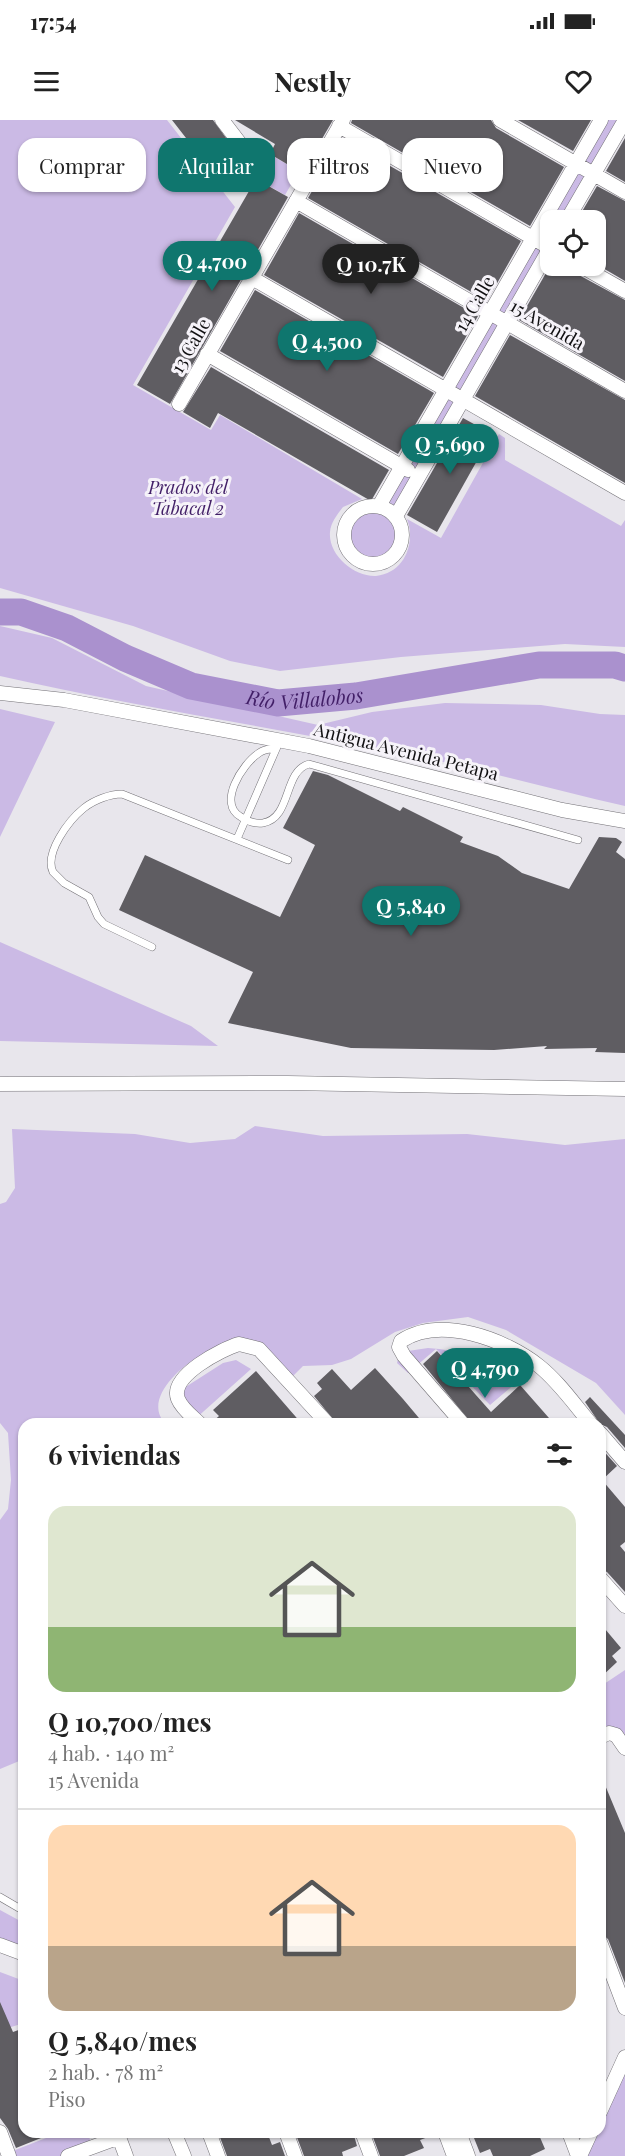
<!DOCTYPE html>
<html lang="es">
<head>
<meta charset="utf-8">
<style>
	:root { --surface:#fff; --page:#f2f2f2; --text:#222; --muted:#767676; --line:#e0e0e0; --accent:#0f766e }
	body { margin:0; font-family:"Playfair Display",serif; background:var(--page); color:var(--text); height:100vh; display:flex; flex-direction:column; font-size:22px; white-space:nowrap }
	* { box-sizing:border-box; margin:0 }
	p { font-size:20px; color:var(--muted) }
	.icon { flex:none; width:33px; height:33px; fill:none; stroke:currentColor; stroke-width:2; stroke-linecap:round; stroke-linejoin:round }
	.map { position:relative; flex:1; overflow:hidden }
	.sheet { position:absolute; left:18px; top:1298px; width:588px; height:720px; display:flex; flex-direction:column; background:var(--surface); border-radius:18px; box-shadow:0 2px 4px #0004 }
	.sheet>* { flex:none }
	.banner { position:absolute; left:18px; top:18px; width:590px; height:54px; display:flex; gap:12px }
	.tools { position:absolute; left:540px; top:90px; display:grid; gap:12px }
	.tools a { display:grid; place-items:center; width:66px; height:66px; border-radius:12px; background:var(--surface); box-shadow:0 2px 4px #0004; font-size:30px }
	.price { position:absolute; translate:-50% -51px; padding:0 14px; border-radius:21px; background:var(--accent); color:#fff; font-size:20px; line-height:39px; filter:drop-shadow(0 2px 3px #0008) }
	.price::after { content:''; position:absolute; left:50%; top:36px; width:18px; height:14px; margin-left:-9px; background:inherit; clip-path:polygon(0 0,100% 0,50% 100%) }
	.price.on { background:#222; color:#fff }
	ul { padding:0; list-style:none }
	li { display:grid; align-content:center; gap:12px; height:318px; padding:0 30px }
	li+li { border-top:2px solid var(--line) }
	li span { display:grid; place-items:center; height:186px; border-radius:18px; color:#555 }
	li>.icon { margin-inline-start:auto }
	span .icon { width:108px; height:108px; fill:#fffc; stroke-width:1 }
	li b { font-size:26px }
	h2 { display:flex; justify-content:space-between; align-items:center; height:72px; padding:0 30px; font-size:26px }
	.tag { padding:0 21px; border-radius:18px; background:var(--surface); box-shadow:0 2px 4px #0004; font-size:21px; line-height:54px }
	.tag.on { background:var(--accent); color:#fff }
	.status { display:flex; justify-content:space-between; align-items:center; height:42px; padding:0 30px; background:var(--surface); direction:ltr }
	.status svg { height:16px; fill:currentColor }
	header { display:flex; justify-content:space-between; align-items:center; height:78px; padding:0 30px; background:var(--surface); font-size:27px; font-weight:700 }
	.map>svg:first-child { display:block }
	.green { fill:#cbbae5 }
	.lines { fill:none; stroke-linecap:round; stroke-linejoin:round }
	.river { stroke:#aa91ce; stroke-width:27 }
	.building { fill:#5f5d62 }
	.service-casing { stroke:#737176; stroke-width:8 }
	.minor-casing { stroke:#737176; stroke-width:15 }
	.service { stroke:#fff; stroke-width:7 }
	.minor { stroke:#fff; stroke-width:14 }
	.labels { text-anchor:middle; stroke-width:6; stroke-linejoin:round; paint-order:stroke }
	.street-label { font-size:18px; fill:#111012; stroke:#f6f3f9 }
	.park-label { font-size:18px; font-style:italic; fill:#421f67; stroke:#f6f3f9 }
	.water-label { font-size:20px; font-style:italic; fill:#421f67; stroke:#f6f3f9 }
</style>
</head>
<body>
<div class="status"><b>17:54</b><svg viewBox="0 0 49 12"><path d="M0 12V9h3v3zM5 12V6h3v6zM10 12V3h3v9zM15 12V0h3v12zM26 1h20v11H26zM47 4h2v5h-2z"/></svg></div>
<header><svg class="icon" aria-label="menu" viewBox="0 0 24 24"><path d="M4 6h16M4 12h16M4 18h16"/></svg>Nestly<svg class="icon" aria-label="heart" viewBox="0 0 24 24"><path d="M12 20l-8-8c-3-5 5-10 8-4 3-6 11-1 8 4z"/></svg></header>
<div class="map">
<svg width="625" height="2036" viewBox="0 0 625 2036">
	<rect width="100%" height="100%" fill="#e8e6ec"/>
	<!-- green -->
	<path class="green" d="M0 0H167L235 87 133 265 211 310 220 295 362 379 343 387C337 395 331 402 330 412 328 435 354 457 376 456 405 453 416 422 407 399L441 418 499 314 505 318V340L621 406 625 400V527L565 524 401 537 280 551 230 541 133 506 0 468Z
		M601 0H625L567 100H550V128L396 396 379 386Z
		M269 34 299 51 285 75 255 58Z
		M346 415a27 27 0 1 1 54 0a27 27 0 1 1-54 0Z
		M0 506 52 518 146 566 318 605 372 592 445 583 541 585 600 594 625 595V686C545 668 466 645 385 630 257 605 128 585 0 556Z
		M0 589 55 602 0 717Z
		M0 822 191 906 218 926 0 921Z
		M255 1006 323 1016 467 1014 565 1025 625 1019V1295L596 1263 506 1210 468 1197 423 1203 395 1212 351 1239 332 1245 303 1246 291 1258 251 1223C235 1228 212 1230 197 1238 177 1249 144 1281 165 1303L24 1304V1639L0 1649V1400L8 1389 11 1360 8 1313 0 1303V1084L6 1082 15 1068 12 1009 135 1014 190 1023 235 1019Z
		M428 1228C461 1230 492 1241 516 1263L490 1285 436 1229 408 1253 397 1243 399 1236 408 1231Z
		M236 1240 251 1249 194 1300 181 1284 184 1268 223 1243Z
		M625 1550V1614L600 1623V1563L604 1564Z
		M0 1790 24 1803V1833L0 1823Z
		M0 1852 24 1861V1903L8 1908 0 1887Z
		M625 1946V2036H588Z
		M44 2012H87L93 2027 73 2036H6L5 2034 46 2018Z"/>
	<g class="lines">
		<!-- river -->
		<path class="river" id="s1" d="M0 492H21L67 508 125 538 191 566 278 583 356 576 539 545H615L625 548"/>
	</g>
	<!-- building -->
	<path class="building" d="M172 0H213L245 44 254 51 228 72Z
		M235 0H333L302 53 270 34 275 24Z
		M352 0H491L496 8 564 47 530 106 351 3Z
		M518 0H591L573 31Z
		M625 18V62L606 51Z
		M343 19 521 121 487 181 308 78Z
		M256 59 288 77 170 284 137 265Z
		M597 66 625 81V161L596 144V100H577Z
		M299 93 478 196 443 257 264 155Z
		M550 146H567L577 154 625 180V261L519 200Z
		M255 170 434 273 398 334 220 231Z
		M510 215 625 280V363L475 276Z
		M211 247 389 350 371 381 218 293 210 308 183 292Z
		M463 298 492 314 437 412 407 395Z
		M313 651 328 655 400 691 403 687 463 717 460 722 498 736 522 753 569 769 599 717 616 718 622 722 616 732 625 739V933L595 932 597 928 544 929 547 926 494 930 351 928 228 903 253 852 119 790 145 735 280 797 315 725 283 708Z
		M437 1231 491 1292 520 1265 549 1298 543 1304H478L477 1299 472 1304 423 1244Z
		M375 1248 403 1279 424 1304H337L314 1276 322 1269 317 1263 332 1249 351 1270Z
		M256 1251 302 1304H210L219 1296 213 1290Z
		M590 1277 625 1315V1328L607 1307 600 1304 585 1282Z
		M600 1327 617 1346 602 1360 625 1387V1422L620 1426 625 1432V1472L607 1452 600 1449Z
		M600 1503 621 1528 612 1536 617 1542 600 1558Z
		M600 1653 625 1713V1863L608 1819 600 1813V1755L604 1754 600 1743Z
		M0 1882 13 1912 24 1908V2012H56L16 2028 8 2009 0 1998Z
		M218 2012H267L272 2025 280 2022 285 2036H227Z
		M295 2012H353L357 2026 342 2032 343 2036H304Z
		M371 2012H436V2014L420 2020 424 2028 404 2036H380Z
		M490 2012H499L501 2015 509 2012H528L530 2018 539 2015 545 2029 530 2036H493L490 2029 480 2033 474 2018Z"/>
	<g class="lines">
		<!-- service casing -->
		<g class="service-casing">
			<path id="service" d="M276 628C270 629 264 629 259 633 242 644 217 684 241 697 247 701 255 704 263 703 292 698 283 651 309 644L578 720
				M237 719 277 627
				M152 827 104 804 98 797 89 777 64 763 53 752C44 733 69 700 84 688 94 680 110 674 122 674L288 740
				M0 1777 24 1791"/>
		</g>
		<!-- minor casing -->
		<g class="minor-casing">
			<path id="minor" d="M222 0 252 39
				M500 0 625 72
				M339 6 550 128
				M296 81 625 271
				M567 100 625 0
				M581 146 625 171
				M252 158 625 373
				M207 234 408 350
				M179 284 343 0
				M344 415a29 29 0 1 1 58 0a29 29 0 1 1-58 0Z
				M379 386 601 0
				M396 396 550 128
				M0 573 64 580 309 626 562 690 625 701
				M0 964 288 963 625 969
				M200 1304C193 1297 182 1289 178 1279 169 1256 222 1229 239 1224L259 1229 328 1304
				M463 1304 404 1236 399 1227 401 1221C440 1195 505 1219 539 1246 559 1262 574 1284 591 1304
				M600 1313 625 1342
				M600 1458 625 1486
				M600 1617 609 1613 616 1615 625 1628
				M600 1822 625 1888
				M0 1825 24 1834
				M600 1992 625 1937
				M0 2012 9 2036
				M117 2012 126 2036
				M174 2012 184 2036
				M209 2012 218 2036
				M286 2012 295 2036
				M362 2012 371 2036
				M445 2012 454 2036
				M459 2012 468 2036
				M569 2012 578 2036
				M68 2036 120 2017
				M580 2036 591 2012"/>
		</g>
		<!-- service -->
		<use href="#service" class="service"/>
		<!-- minor -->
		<use href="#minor" class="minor"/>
	</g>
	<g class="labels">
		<!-- street labels -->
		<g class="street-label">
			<text transform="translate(475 184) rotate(-60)" y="6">14 Calle</text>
			<text transform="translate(547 205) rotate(30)" y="6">15 Avenida</text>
			<text transform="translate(191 226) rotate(-60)" y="6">13 Calle</text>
			<text transform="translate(406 632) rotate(14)" y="6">Antigua Avenida Petapa</text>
		</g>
		<!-- park labels -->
		<g class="park-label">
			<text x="188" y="374">Prados del<tspan x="188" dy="21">Tabacal 2</tspan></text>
		</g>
		<!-- water labels -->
		<g class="water-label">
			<text dy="7" stroke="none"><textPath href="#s1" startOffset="322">Río Villalobos</textPath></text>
		</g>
	</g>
</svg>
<div class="tools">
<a><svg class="icon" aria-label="locate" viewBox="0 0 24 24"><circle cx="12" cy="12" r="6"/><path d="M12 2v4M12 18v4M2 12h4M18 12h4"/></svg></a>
</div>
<b class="price" style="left:212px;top:172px">Q 4,700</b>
<b class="price on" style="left:371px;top:175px">Q 10.7K</b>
<b class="price" style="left:327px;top:252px">Q 4,500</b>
<b class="price" style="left:450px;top:355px">Q 5,690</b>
<b class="price" style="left:411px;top:817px">Q 5,840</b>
<b class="price" style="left:485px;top:1279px">Q 4,790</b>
<div class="banner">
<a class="tag">Comprar</a>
<a class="tag on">Alquilar</a>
<a class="tag">Filtros</a>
<a class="tag">Nuevo</a>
</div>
<section class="sheet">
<h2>6 viviendas<svg class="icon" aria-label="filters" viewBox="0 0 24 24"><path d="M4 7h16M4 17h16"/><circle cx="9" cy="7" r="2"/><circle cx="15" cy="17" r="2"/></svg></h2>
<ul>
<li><span style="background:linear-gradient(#dfe7d0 65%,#8fb573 0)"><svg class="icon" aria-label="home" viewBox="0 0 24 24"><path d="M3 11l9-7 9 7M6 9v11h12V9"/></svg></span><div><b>Q 10,700/mes</b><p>4 hab. · 140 m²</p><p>15 Avenida</p></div></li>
<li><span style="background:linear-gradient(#ffd9b3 65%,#b9a48a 0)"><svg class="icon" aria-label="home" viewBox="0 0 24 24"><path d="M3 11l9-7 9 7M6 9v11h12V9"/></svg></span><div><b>Q 5,840/mes</b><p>2 hab. · 78 m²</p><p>Piso</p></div></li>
</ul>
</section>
</div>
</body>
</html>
